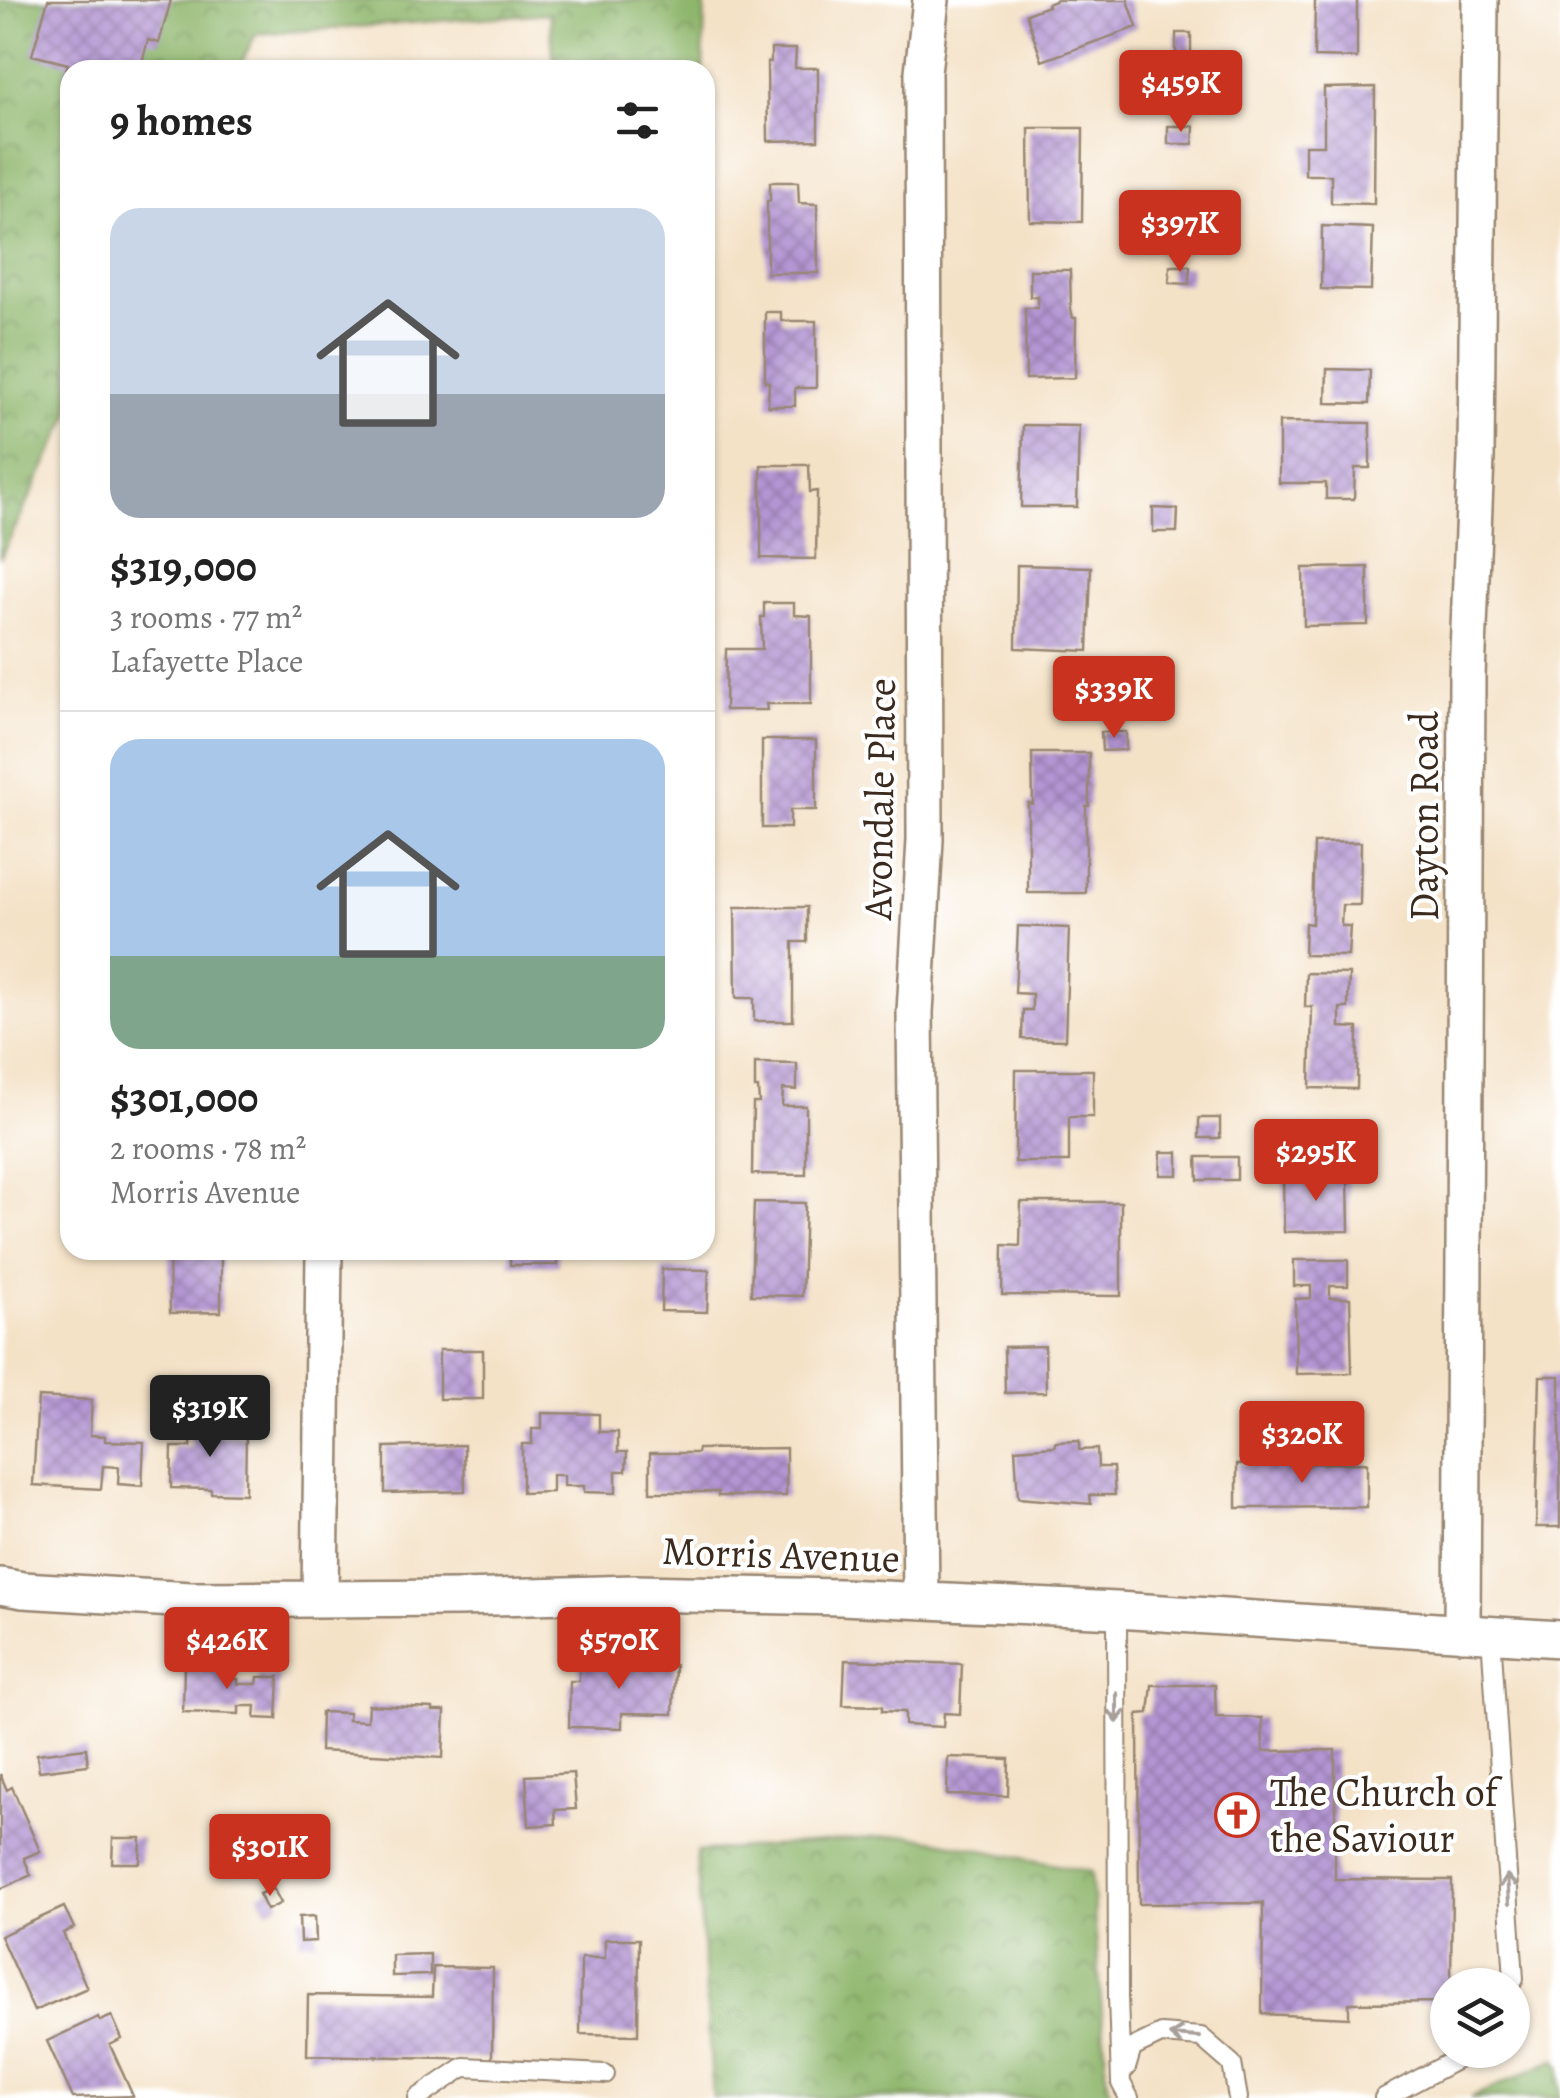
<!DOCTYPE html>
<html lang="en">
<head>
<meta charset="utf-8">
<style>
	:root { --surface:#fff; --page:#f6f6f6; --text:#222; --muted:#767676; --line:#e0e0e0; --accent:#c8321e }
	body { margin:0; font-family:Alegreya,serif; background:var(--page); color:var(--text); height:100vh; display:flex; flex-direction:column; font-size:38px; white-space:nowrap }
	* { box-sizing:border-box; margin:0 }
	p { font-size:32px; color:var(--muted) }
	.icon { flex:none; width:55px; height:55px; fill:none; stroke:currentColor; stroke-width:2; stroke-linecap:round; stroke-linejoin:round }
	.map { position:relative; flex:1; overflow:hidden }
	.sheet { position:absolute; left:60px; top:60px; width:655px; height:1200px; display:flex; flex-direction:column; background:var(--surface); border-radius:30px; box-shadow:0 2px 8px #0004 }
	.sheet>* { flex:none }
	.fabs { position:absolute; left:1430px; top:1968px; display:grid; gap:20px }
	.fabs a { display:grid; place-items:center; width:100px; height:100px; border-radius:50%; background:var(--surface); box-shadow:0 2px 8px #0004; font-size:50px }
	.price { position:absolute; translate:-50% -85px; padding:0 22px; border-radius:10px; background:var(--accent); color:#fff; font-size:32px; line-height:65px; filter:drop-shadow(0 2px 5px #0008) }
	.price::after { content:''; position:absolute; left:50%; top:60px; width:30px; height:22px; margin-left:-15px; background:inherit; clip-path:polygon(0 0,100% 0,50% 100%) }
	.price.selected { background:#222; color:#fff }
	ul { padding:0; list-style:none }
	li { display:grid; align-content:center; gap:20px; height:530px; padding:0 50px }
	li+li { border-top:2px solid var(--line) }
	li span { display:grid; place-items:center; height:310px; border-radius:30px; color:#555 }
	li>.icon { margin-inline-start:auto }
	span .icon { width:180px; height:180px; fill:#fffc; stroke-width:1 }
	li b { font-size:42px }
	h2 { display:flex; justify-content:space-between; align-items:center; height:120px; padding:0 50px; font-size:42px }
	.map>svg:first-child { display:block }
	.forest { fill:url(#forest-crowns); stroke:#647045; stroke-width:2.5 }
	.building { fill:url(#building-cross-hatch) }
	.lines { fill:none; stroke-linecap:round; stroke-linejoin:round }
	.lane-casing { stroke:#988672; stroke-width:22 }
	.street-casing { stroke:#988672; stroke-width:40 }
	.lane { stroke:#fff; stroke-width:18 }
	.street { stroke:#fff; stroke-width:35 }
	.oneway { stroke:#a79f9a }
	.labels { text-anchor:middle; stroke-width:8; stroke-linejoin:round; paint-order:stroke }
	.street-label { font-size:40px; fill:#3b2a1e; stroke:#fff }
	.poi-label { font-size:40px; fill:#3b2a1e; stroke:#fff; text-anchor:start }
</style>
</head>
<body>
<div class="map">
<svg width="1560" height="2098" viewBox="0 0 1560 2098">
	<defs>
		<pattern id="forest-crowns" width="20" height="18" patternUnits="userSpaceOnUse" patternTransform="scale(2.5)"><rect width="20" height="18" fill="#8eb66c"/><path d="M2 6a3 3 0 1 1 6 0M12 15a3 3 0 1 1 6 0" fill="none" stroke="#759458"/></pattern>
		<pattern id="building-cross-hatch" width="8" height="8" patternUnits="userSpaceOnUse" patternTransform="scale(2.5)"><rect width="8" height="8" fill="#b496d4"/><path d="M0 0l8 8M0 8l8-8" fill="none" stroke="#947bab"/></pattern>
	</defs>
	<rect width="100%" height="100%" fill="#fff"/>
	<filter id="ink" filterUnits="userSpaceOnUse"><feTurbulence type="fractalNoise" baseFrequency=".01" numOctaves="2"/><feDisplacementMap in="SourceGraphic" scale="20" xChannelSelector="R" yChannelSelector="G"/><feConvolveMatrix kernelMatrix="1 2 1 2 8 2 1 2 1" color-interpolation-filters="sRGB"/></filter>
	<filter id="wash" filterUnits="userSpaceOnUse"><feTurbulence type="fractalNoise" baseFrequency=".0048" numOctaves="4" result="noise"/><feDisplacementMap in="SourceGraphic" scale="40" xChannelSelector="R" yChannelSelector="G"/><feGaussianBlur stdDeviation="2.25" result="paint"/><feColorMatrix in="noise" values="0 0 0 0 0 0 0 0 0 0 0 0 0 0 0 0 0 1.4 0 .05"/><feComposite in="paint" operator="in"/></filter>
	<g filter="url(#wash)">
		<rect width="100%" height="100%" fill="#f4e2c7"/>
		<!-- forest -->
		<path class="forest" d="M0 0H705L703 70H554L550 13 256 34 238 70H70V415L0 559Z
			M908 1835 1091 1872 1107 2076 1111 2098H713L696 1852Z
			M1556 2059 1560 2066V2098H1470Z"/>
		<g id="blocks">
			<!-- building -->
			<path class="building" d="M48 0H171L159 43 148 40 140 70H70V77L64 75 68 64 32 55Z
				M1057 0H1128L1137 27 1042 61 1026 14 1048 6 1047 4Z
				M1315 0H1357V58L1314 57Z
				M1176 33H1191V56L1176 57Z
				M771 49H796L795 68H818V140L768 141 767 62H771Z
				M1375 87 1374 204 1331 203V175H1305V145H1324V88Z
				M1168 126H1194L1193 144H1168Z
				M1029 128H1083L1082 222 1030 221Z
				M770 182H798L799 203 817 204 818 273H767V201L770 200Z
				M1322 226 1373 228 1371 290 1321 289Z
				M1170 266H1190L1189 284 1169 283Z
				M1030 270H1070L1071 309 1073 318H1076L1075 378 1026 379 1025 308H1038V297H1030Z
				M765 312H781V321H816V388H795V406H768L769 382H765Z
				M1327 369 1370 370 1369 404 1326 403Z
				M1279 422 1370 423V468H1355L1354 499H1326V483H1279Z
				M1023 425 1079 426 1077 507H1021Z
				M761 465H809L810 492 817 491 816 559 761 558Z
				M1153 508 1178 509 1177 532H1153Z
				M1017 565 1091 567 1088 651 1016 648Z
				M1368 567V625L1304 626 1303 568Z
				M764 603H794V615L811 616V704H766L767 710H725L726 649H762L761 617H764Z
				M1101 732H1126V750L1102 751Z
				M762 740H816V810H790V828H762Z
				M1032 753H1089V806H1086V893H1028V803L1033 804Z
				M1361 842 1360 905H1342L1341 926H1350L1348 956 1304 955 1305 923 1312 924 1314 843Z
				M735 907H807V942H793V1021H754V998H736Z
				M1018 926 1069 928 1065 1040 1022 1039 1023 1010H1032V994L1015 993Z
				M1306 973 1349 974 1348 1008H1340V1027L1358 1028 1357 1089 1310 1088 1312 1007H1305Z
				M755 1063 797 1064V1090L783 1089 782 1106H806V1175L752 1174 753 1103H759L758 1088H755Z
				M1016 1070H1093V1117H1069V1162H1015Z
				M1199 1118H1220V1138H1199Z
				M1161 1152H1178V1175H1160Z
				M1197 1157H1237V1180H1198Z
				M1348 1176 1349 1231 1284 1232 1283 1177Z
				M754 1202 805 1203 802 1296 751 1295Z
				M1021 1202H1121V1296L1002 1295 1003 1245 1020 1246Z
				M169 1250H221V1312L170 1313Z
				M510 1250H558V1265H510Z
				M1294 1260H1348V1286H1330V1298H1350L1352 1373 1296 1374 1295 1299 1311 1298V1286H1294Z
				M662 1269 709 1270 707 1312 661 1311Z
				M1045 1346 1046 1392 1005 1393 1004 1347Z
				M439 1350H483V1399H439Z
				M1540 1376H1560V1527H1536Z
				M38 1397 92 1400 90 1435 105 1436V1441L144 1442 142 1486 118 1484 119 1467 103 1466 101 1489 33 1485Z
				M542 1413 599 1414V1432H618V1452H627L626 1471H616V1493L584 1492V1486H564V1475H552V1492L522 1493V1444H532V1429H542Z
				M192 1416H217L216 1436H246L245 1494 211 1493V1489L171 1488 172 1447H191Z
				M1079 1441V1450L1097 1449 1098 1467H1113L1115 1495H1090L1091 1504 1018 1498 1015 1449 1055 1446V1442Z
				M464 1445 465 1491 385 1493V1447Z
				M786 1448V1496H718V1492H650V1453H697L698 1449Z
				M1367 1463V1507L1237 1508V1464Z
				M606 1658H624V1663L675 1665 673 1714 622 1713V1728L569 1727 570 1681H579V1661L606 1663Z
				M845 1660 962 1664 960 1714 944 1713 943 1727 905 1725V1712L882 1711V1706L843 1705Z
				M184 1664 232 1666V1679H238V1684H257L258 1677H279L277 1719 255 1718 256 1706H239V1714L183 1712Z
				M1152 1685H1215L1216 1717 1262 1718 1263 1751 1335 1750V1879L1452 1880 1451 1985H1448V2002L1349 2003V2018L1262 2014 1263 1903 1139 1904 1138 1714 1149 1713Z
				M368 1705 433 1708V1711H445L443 1758 320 1751 321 1712 349 1713 348 1720 367 1721Z
				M86 1748 88 1765 39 1771 37 1754Z
				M948 1757 1009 1759 1008 1796 947 1795Z
				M573 1773 576 1809 555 1810 556 1824 529 1826 526 1776Z
				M0 1774 7 1790 12 1787 40 1851 24 1858 31 1875 0 1889Z
				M113 1838H141L140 1863H112Z
				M273 1888 281 1903 267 1910 259 1894Z
				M64 1907 74 1928 63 1933 87 1988 34 2011 0 1936Z
				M315 1916 316 1941 300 1942 299 1917Z
				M605 1939H639L638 2035 580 2034 581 1958H605Z
				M430 1954V1975L392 1976V1955Z
				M433 1967 493 1968 492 2059 307 2055 308 1995 432 1997Z
				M112 2016 122 2039 110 2045 133 2096 73 2098 47 2041 98 2017 100 2021Z"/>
		</g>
	</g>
	<g filter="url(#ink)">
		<use href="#blocks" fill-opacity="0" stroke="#988672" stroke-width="2.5"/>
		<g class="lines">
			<!-- lane casing -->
			<g class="lane-casing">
				<path id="lane" d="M1117 1610 1118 1997 1121 2083 1129 2098
					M1491 1635 1514 1979 1510 1985
					M1126 2068 1132 2048 1161 2034 1201 2037 1232 2064 1238 2098
					M418 2098 464 2067 605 2074
					M1384 2098 1474 2050"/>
			</g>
			<!-- street casing -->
			<g class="street-casing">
				<path id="street" d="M0 1586 23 1590 191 1600 460 1598 634 1593 841 1597 1117 1610 1560 1639
					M320 1599 324 1250
					M921 1601 915 1012 925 840 923 72 931 0
					M1462 1633 1467 676 1476 458 1480 0"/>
			</g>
			<!-- lane -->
			<use href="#lane" class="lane"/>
			<!-- street -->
			<use href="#street" class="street"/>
		</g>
		<!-- one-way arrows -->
		<defs><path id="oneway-shaft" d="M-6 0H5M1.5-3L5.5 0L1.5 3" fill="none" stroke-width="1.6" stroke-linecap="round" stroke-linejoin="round" transform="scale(2.5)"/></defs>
		<g class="oneway">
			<use href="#oneway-shaft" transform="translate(1117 1708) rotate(90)"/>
			<use href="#oneway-shaft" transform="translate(1508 1889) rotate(-94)"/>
			<use href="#oneway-shaft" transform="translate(1184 2036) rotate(-176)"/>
		</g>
	</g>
	<!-- icons -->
	<defs>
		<g id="church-ring" transform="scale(2.25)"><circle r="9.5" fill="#fff" stroke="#c8321e" stroke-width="1.5"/><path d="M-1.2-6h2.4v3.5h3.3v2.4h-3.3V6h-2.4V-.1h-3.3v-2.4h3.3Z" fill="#c8321e"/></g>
	</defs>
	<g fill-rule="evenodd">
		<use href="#church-ring" x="1237" y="1815"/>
	</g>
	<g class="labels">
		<!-- street labels -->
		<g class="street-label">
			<text transform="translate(879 799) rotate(-89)" y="14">Avondale Place</text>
			<text transform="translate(1424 816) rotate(-90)" y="14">Dayton Road</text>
			<text transform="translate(781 1554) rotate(2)" y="14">Morris Avenue</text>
		</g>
		<!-- poi labels -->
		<g class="poi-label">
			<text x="1270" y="1806">The Church of<tspan x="1270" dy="46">the Saviour</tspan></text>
		</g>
	</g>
</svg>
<div class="fabs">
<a><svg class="icon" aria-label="layers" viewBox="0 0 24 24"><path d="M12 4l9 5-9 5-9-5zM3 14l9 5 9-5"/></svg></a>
</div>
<b class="price" style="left:1181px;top:135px">$459K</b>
<b class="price" style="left:1180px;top:275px">$397K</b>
<b class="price" style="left:1114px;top:741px">$339K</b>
<b class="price" style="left:1316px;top:1204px">$295K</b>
<b class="price selected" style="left:210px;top:1460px">$319K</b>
<b class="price" style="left:1302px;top:1486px">$320K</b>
<b class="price" style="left:227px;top:1692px">$426K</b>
<b class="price" style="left:619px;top:1692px">$570K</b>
<b class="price" style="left:270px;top:1899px">$301K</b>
<section class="sheet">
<h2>9 homes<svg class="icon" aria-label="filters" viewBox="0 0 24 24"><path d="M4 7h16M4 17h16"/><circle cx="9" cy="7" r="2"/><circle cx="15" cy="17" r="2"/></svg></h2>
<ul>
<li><span style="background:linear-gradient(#c9d6e8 60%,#9aa5b1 0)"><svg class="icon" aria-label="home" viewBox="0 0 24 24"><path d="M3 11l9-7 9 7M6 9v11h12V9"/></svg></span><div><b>$319,000</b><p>3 rooms · 77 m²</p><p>Lafayette Place</p></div></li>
<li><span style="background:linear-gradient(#a9c7e8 70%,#7fa58c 0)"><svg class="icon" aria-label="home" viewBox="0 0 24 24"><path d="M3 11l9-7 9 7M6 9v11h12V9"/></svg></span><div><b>$301,000</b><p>2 rooms · 78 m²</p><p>Morris Avenue</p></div></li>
</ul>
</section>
</div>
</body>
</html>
